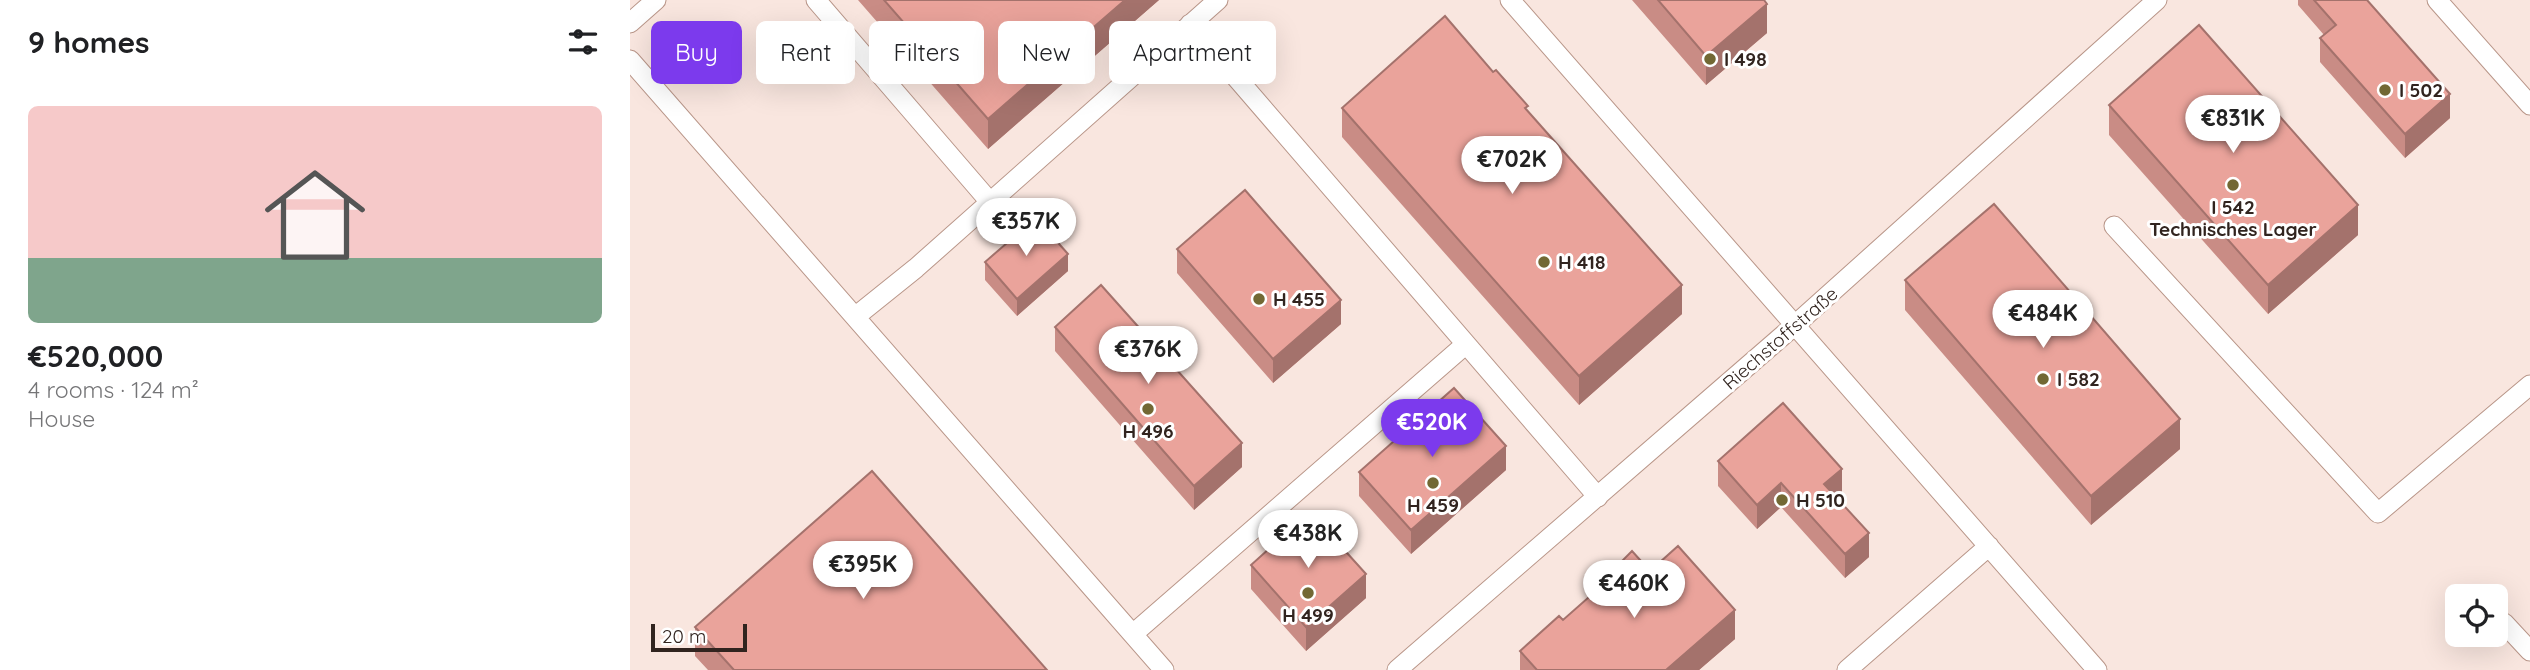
<!DOCTYPE html>
<html lang="en">
<head>
<meta charset="utf-8">
<style>
	:root { --surface:#fff; --page:#f6f6f6; --text:#202124; --muted:#757577; --accent:#7c3aed }
	body { margin:0; font-family:Quicksand,sans-serif; background:var(--page); color:var(--text); height:100vh; display:flex; flex-direction:column; font-size:26px; white-space:nowrap }
	* { box-sizing:border-box; margin:0 }
	p { font-size:23px; color:var(--muted) }
	.icon { flex:none; width:38px; height:38px; fill:none; stroke:currentColor; stroke-width:2; stroke-linecap:round; stroke-linejoin:round }
	.map { position:relative; flex:1; overflow:hidden }
	.sheet { display:flex; flex-direction:column; background:var(--surface); width:630px }
	.sheet>* { flex:none }
	.hud { position:absolute; left:21px; top:21px; width:665px; height:63px; display:flex; gap:14px }
	.controls { position:absolute; left:1815px; top:584px; display:grid; gap:14px }
	.controls a { display:grid; place-items:center; width:63px; height:63px; border-radius:10px; background:var(--surface); box-shadow:0 7px 28px #0002; font-size:35px }
	.scale { position:absolute; left:21px; bottom:18px; width:96px; box-sizing:border-box; padding-left:7px; border:4px solid #31241f; border-top:0; font-size:19px; line-height:24px; white-space:nowrap; color:#31241f; -webkit-text-stroke:5px #fff; paint-order:stroke }
	.price { position:absolute; translate:-50% -60px; padding:0 16px; border-radius:24px; background:#fff; color:#222; font-size:23px; line-height:46px; filter:drop-shadow(0 2px 4px #0008) }
	.price::after { content:''; position:absolute; left:50%; top:42px; width:21px; height:16px; margin-left:-10px; background:inherit; clip-path:polygon(0 0,100% 0,50% 100%) }
	.price.active { background:var(--accent); color:#fff }
	ul { padding:0; list-style:none }
	li { display:grid; align-content:center; gap:14px; height:371px; padding:0 28px }
	li span { display:grid; place-items:center; height:217px; border-radius:10px; color:#555 }
	li>.icon { margin-inline-start:auto }
	span .icon { width:126px; height:126px; fill:#fffc; stroke-width:1 }
	li b { font-size:30px }
	h2 { display:flex; justify-content:space-between; align-items:center; height:84px; padding:0 28px; font-size:30px }
	.pill { padding:0 24px; border-radius:10px; background:var(--surface); box-shadow:0 7px 28px #0002; font-size:24px; line-height:63px }
	.pill.active { background:var(--accent); color:#fff }
	main { display:flex; flex:1; min-height:0 }
	.map>svg:first-child { display:block }
	.built { fill:#f9e6df; fill-rule:evenodd }
	.lines { fill:none; stroke-linecap:round; stroke-linejoin:round }
	.lane-casing { stroke:#b99689; stroke-width:21 }
	.lane { stroke:#fff; stroke-width:19 }
	.wall { fill:#c98c85 }
	.shaded-wall { fill:#a4726c }
	.building { fill:#eaa39b; stroke:#a4726c; stroke-width:2 }
	.poi-dot { fill:#726834; stroke:#fff; stroke-width:2.5 }
	.labels { text-anchor:middle; stroke-width:6; stroke-linejoin:round; paint-order:stroke }
	.poi-label { font-size:19px; font-weight:bold; fill:#31241f; stroke:#fff; text-anchor:start }
	.street-label { font-size:19px; fill:#31241f; stroke:#fff }
</style>
</head>
<body>
<main>
<section class="sheet">
<h2>9 homes<svg class="icon" aria-label="filters" viewBox="0 0 24 24"><path d="M4 7h16M4 17h16"/><circle cx="9" cy="7" r="2"/><circle cx="15" cy="17" r="2"/></svg></h2>
<ul>
<li><span style="background:linear-gradient(#f6c9c9 70%,#7fa58c 0)"><svg class="icon" aria-label="home" viewBox="0 0 24 24"><path d="M3 11l9-7 9 7M6 9v11h12V9"/></svg></span><div><b>€520,000</b><p>4 rooms · 124 m²</p><p>House</p></div></li>
</ul>
</section>
<div class="map">
<svg width="1900" height="670" viewBox="0 0 1900 670">
	<rect width="100%" height="100%" fill="#fcf4f1"/>
	<!-- built -->
	<path class="built" d="M0 0H1900V670H0ZM1827 597H1866V635H1827Z"/>
	<g class="lines">
		<!-- lane casing -->
		<g class="lane-casing">
			<path id="lane" d="M186 0 360 202
				M880 0 1467 670
				M1807 0 1900 105
				M0 23 26 0
				M560 24 968 497
				M0 60 534 670
				M1484 226 1748 513 1900 385
				M225 317 286 268 588 0
				M1874 623 1900 651
				M503 634 836 344
				M767 670 1165 325 1527 0
				M1217 670 1359 546"/>
		</g>
		<!-- lane -->
		<use href="#lane" class="lane"/>
	</g>
	<!-- wall -->
	<path class="wall" d="M228 0H529L358 149Z
		M1002 0H1134L1137 33 1076 85Z
		M1668 0H1737L1820 118 1775 158 1690 62V38L1694 35 1668 5Z
		M1479 105 1728 235 1638 314 1479 135Z
		M712 108 898 111 1052 314 949 405 712 137Z
		M547 249 711 324 643 383 547 273Z
		M355 262 438 271 387 316 355 280Z
		M1275 280 1550 449 1461 525 1275 310Z
		M425 327 612 467 564 510 425 351Z
		M1088 461 1212 493 1207 498 1239 557 1215 578 1151 507 1127 529 1088 486Z
		M876 470 781 554 729 496V472Z
		M993 560 1020 571 1105 639 1069 670H890V651L933 620 963 593V586L983 576 993 567Z
		M621 565 736 598 676 651 621 589Z
		M65 627 417 670H78L65 656Z"/>
	<!-- shaded-wall -->
	<path class="shaded-wall" d="M495 0H529L358 149V119Z
		M1137 4V33L1076 85V56Z
		M1820 94V118L1775 158V134Z
		M1728 205V235L1638 314V285Z
		M438 254V271L387 316V299Z
		M1052 285V314L949 405V376Z
		M711 300V324L643 383V359Z
		M1550 419V449L1461 525V496Z
		M612 443V467L564 510V486Z
		M876 446V470L781 554V530Z
		M1212 469V493L1194 508V484Z
		M1151 483V507L1127 529V505Z
		M1239 533V557L1215 578V554Z
		M736 574V598L676 651V627Z
		M1105 610V639L1069 670H1036Z"/>
	<!-- building -->
	<path class="building" d="M254 0H495L358 119Z
		M1028 0H1134L1137 4 1076 56Z
		M1684 0H1737L1820 94 1775 134 1690 38 1706 25Z
		M815 16 863 72 866 70 898 106 895 108 1052 285 949 376 712 108Z
		M1569 25 1728 205 1638 285 1479 105Z
		M615 190 711 300 643 359 547 249Z
		M1364 204 1550 419 1461 496 1275 280Z
		M406 218 438 254 387 299 355 262Z
		M471 285 612 443 564 486 425 327Z
		M824 388 876 446 781 530 729 472Z
		M1153 403 1212 469 1194 484 1239 533 1215 554 1151 483 1127 505 1088 461Z
		M242 471 417 670H104L65 627Z
		M680 512 736 574 676 627 621 565Z
		M1048 546 1105 610 1036 670H907L890 651 929 616 933 620 967 590 963 586 979 571 983 576 996 564 993 560 1002 551 1020 571Z"/>
	<!-- markers -->
	<g class="poi-dot">
		<circle cx="1080" cy="59" r="7"/>
		<circle cx="1755" cy="90" r="7"/>
		<circle cx="1603" cy="185" r="7"/>
		<circle cx="914" cy="262" r="7"/>
		<circle cx="629" cy="299" r="7"/>
		<circle cx="1413" cy="379" r="7"/>
		<circle cx="518" cy="409" r="7"/>
		<circle cx="803" cy="483" r="7"/>
		<circle cx="1152" cy="500" r="7"/>
		<circle cx="678" cy="593" r="7"/>
	</g>
	<g class="labels">
		<!-- poi labels -->
		<g class="poi-label">
			<text x="1094" y="66">I 498</text>
			<text x="1769" y="97">I 502</text>
			<text x="1603" y="214" text-anchor="middle">I 542<tspan x="1603" dy="22">Technisches Lager</tspan></text>
			<text x="928" y="269">H 418</text>
			<text x="643" y="306">H 455</text>
			<text x="1427" y="386">I 582</text>
			<text x="518" y="438" text-anchor="middle">H 496</text>
			<text x="1166" y="507">H 510</text>
			<text x="803" y="512" text-anchor="middle">H 459</text>
			<text x="678" y="622" text-anchor="middle">H 499</text>
		</g>
		<!-- street labels -->
		<g class="street-label">
			<text transform="translate(1150 338) rotate(-41)" y="7">Riechstoffstraße</text>
		</g>
	</g>
</svg>
<div class="controls">
<a><svg class="icon" aria-label="locate" viewBox="0 0 24 24"><circle cx="12" cy="12" r="6"/><path d="M12 2v4M12 18v4M2 12h4M18 12h4"/></svg></a>
</div>
<div class="scale">20 m</div>
<b class="price" style="left:1603px;top:155px">€831K</b>
<b class="price" style="left:882px;top:196px">€702K</b>
<b class="price" style="left:396px;top:258px">€357K</b>
<b class="price" style="left:1413px;top:350px">€484K</b>
<b class="price" style="left:518px;top:386px">€376K</b>
<b class="price active" style="left:802px;top:459px">€520K</b>
<b class="price" style="left:678px;top:570px">€438K</b>
<b class="price" style="left:233px;top:601px">€395K</b>
<b class="price" style="left:1004px;top:620px">€460K</b>
<div class="hud">
<a class="pill active">Buy</a>
<a class="pill">Rent</a>
<a class="pill">Filters</a>
<a class="pill">New</a>
<a class="pill">Apartment</a>
</div>
</div>
</main>
</body>
</html>
